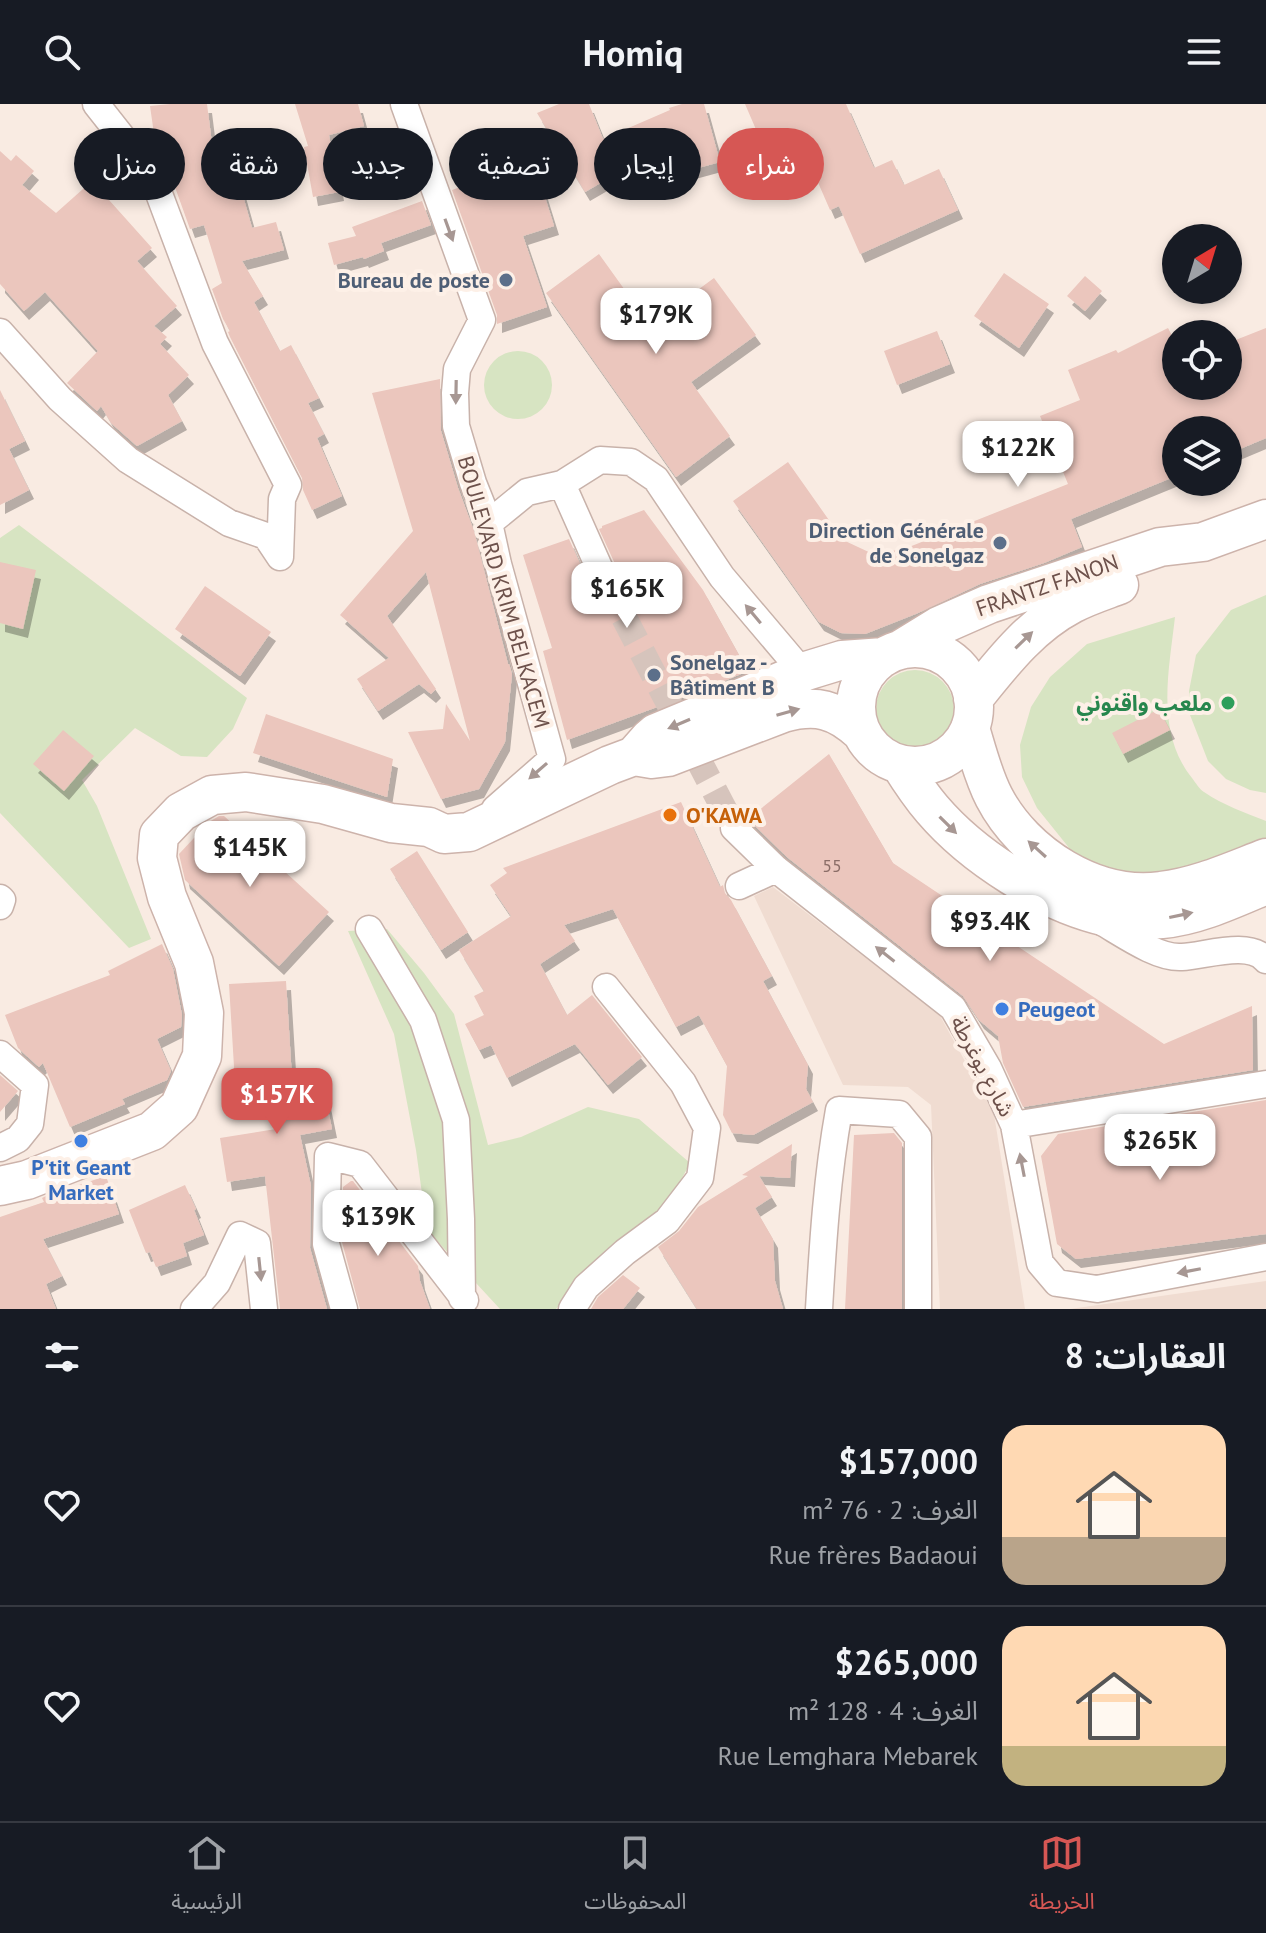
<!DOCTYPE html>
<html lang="ar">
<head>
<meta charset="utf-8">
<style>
	:root { --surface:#171b24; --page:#242831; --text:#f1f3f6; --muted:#9ea1a6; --line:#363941; --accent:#d65754 }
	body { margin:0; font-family:"PT Sans","Noto Sans Arabic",sans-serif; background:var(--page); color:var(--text); direction:rtl; height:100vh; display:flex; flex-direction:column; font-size:30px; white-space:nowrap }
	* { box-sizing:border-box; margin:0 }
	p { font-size:26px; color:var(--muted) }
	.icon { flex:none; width:44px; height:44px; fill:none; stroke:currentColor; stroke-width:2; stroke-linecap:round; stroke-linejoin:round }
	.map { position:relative; height:1205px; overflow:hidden; direction:ltr }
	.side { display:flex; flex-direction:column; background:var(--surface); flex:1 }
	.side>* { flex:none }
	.guide { position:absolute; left:24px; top:24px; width:800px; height:72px; direction:rtl; display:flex; gap:16px }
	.needle { width:52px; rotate:38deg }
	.buttons { position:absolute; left:1162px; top:120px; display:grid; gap:16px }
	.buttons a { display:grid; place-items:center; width:80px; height:80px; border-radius:50%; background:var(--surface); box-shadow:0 4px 12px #0003; font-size:40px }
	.price { position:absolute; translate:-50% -68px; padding:0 18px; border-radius:16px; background:#fff; color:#222; font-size:26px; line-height:52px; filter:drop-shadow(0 2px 4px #0008) }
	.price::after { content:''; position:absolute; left:50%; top:48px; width:24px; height:18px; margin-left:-12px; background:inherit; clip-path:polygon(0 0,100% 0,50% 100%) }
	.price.selected { background:var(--accent); color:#fff }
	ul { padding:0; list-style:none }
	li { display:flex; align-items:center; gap:24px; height:200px; padding:0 40px }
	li+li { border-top:2px solid var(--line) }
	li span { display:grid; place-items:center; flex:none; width:224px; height:160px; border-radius:24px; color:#555 }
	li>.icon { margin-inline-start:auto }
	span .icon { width:96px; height:96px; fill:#fffc; stroke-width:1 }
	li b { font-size:34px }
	h2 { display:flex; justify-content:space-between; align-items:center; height:96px; padding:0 40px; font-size:34px }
	.tag { padding:0 28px; border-radius:36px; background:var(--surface); box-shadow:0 4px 12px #0003; font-size:28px; line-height:72px }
	.tag.selected { background:var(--accent); color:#fff }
	header { display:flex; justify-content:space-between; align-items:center; height:104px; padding:0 40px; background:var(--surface); font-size:36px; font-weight:700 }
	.dock { display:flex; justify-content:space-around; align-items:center; height:112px; border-top:2px solid var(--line); background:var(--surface); font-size:22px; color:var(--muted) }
	.dock a { display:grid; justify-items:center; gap:4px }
	.dock .selected { color:var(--accent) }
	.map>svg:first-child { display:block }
	.residential { fill:#f0dcd1 }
	.green { fill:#d7e4c2 }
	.building { fill:#ebc6bd; filter:url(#shadow) }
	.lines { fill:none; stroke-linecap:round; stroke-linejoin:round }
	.street-tunnel { stroke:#d6c4bc; stroke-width:26; stroke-dasharray:26 13; stroke-linecap:butt }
	.street-casing { stroke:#c8b2aa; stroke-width:29 }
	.secondary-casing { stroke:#cdb3ab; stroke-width:41 }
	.street { stroke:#fff; stroke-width:26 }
	.secondary { stroke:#fff; stroke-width:38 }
	.oneway { fill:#a79793 }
	.service-dot { fill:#5c6f8a; stroke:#fdf0e7; stroke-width:3 }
	.leisure-dot { fill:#2e9e5b; stroke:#fdf0e7; stroke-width:3 }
	.food-dot { fill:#e8710a; stroke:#fdf0e7; stroke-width:3 }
	.shop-dot { fill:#3f7fe0; stroke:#fdf0e7; stroke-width:3 }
	.labels { text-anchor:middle; stroke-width:8; stroke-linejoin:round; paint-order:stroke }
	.number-label { font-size:18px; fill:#8c6e68 }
	.service-label { font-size:22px; font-weight:bold; fill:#4e5e75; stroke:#fdf0e7; text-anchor:end }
	.street-label { font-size:22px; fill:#6d514b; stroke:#fdf0e7 }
	.leisure-label { font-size:22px; font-weight:bold; fill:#27864d; stroke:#fdf0e7; text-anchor:end }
	.food-label { font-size:22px; font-weight:bold; fill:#c56008; stroke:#fdf0e7; text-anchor:start }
	.shop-label { font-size:22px; font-weight:bold; fill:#366cbe; stroke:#fdf0e7; text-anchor:start }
</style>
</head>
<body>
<header><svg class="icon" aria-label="menu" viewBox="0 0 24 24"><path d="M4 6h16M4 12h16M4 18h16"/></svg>Homiq<svg class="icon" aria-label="search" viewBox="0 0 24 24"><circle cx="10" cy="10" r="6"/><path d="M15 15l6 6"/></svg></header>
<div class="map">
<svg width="1266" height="1205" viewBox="0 0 1266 1205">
	<defs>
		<filter id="shadow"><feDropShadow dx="5" dy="9" stdDeviation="0" flood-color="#0004"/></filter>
	</defs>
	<rect width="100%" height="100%" fill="#f9ebe2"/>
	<!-- residential -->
	<path class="residential" d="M773 783 939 910 994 1010 1025 1205H940L931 1001 908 983 843 981 754 792Z
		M1266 1177V1205H1070Z"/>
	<!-- green -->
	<path class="green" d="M484 281a34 34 0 1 1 68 0a34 34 0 1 1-68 0Z
		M19 421 247 594 233 625 207 653 181 652 135 624 82 676 97 702 151 835 129 844 0 709V434Z
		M1266 491V689L1250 686 1226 675 1208 657 1190 611 1189 587 1196 551 1231 506Z
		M1175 513C1169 567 1155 628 1192 674 1196 679 1199 685 1204 688 1223 701 1246 709 1266 717V737L1155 782 1115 770 1074 750 1037 704 1022 673 1020 641 1031 603 1050 573 1087 540Z
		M876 605a39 39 0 1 1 78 0a39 39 0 1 1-78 0Z
		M387 825 424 869 454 910 488 1041 521 1033 588 1003 639 1015 690 1059 660 1116 602 1152 556 1205H500L427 1126 416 1046 394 930 348 827Z"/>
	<!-- building -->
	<path class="building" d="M170 0H207L216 72 236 67 252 124 276 118 284 146 242 157 263 192 254 198 280 247 291 241 319 294 308 299 324 330 317 334 342 392 312 406 303 386 302 374 230 233 228 228 230 227 223 215 212 185 222 179 204 121 190 125 166 58H162L157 51 150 2Z
		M295 0H358L364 22 329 31 339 88 313 93 304 43 308 42Z
		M559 0H589L603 35 670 6 669 4 682 0H704L720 58 687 67 684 54 647 77 635 59 585 88 537 9Z
		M745 0H846L874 64 892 56 904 81 939 65 958 106 860 150 839 102 830 106 813 67 780 81Z
		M526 32 554 122 523 132 547 203 497 220V211L452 86 463 82 461 79 508 58 501 40Z
		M0 47 11 57 16 51 34 67 22 81 56 109 92 77 152 144 137 157 177 202 154 222 167 233 160 240 189 271 168 291 182 317 137 342 111 319 101 302 97 307 67 279 98 247 45 188 24 207 0 180Z
		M422 97 431 121 381 139 384 147 364 155 363 153 334 161 328 139 356 132 352 123Z
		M599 150 650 221 714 174 756 231 691 278 730 332 676 373 546 189Z
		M1004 169 1049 200 1019 244 974 212Z
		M1085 172 1102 187 1085 207 1067 192Z
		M1168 224 1176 239V282H1228V239L1266 224V334L1228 350V326H1176V372L1071 415 1082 443 1044 459 980 480 918 509 865 530 841 529 819 518 733 397 788 358 843 436 873 450 904 445 1068 380 1040 312 1080 296 1068 266 1116 246 1118 249Z
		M937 227 950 260 897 281 884 247Z
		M440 275 441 327 458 384 474 427 508 560H509L512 570 505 638 479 685 441 695 408 628 443 625 446 600 470 637 426 468 387 512 436 585 431 590 419 580 378 607 357 575 389 554 340 511 413 427 372 289Z
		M0 286 25 337 9 345 29 386 0 401Z
		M644 406 703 486 748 567 698 588 567 636 543 547 552 544 523 451 569 435 592 486 597 492 605 495 612 494 619 488 622 480 621 473 599 425 602 424V422Z
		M0 458 36 466 23 525 0 519Z
		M205 482 271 528 240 572 175 525Z
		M1159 605 1170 626 1123 650 1112 629Z
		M266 610 393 655 387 693 253 649Z
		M63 626 94 652 64 687 33 660Z
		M829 650 893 759 1164 940 1252 902 1253 966 1023 1003 1003 959 998 932 979 916 963 892 787 753 748 715Z
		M681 698 720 783 723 781 725 789 731 796 772 872 763 877 808 961 806 985 813 998 753 1031 732 1029 723 1011 727 962 699 911 676 923 613 805 564 821 575 837 540 860 567 911 592 891 642 953 608 981 575 940 507 974 491 941 479 946 465 920 484 911 474 892 484 887 459 846 511 812 490 781 507 769 503 764Z
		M219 712H224L329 808 279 862 185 776 179 750 209 718Z
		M417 747 468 828 441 846 390 765Z
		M162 840 173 865 182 911 181 923 157 935 171 967 167 976 122 995 125 1000 70 1023 43 959 39 963 18 944 5 911 110 871 108 867Z
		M286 877 293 991 324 986 332 1025 300 1031 311 1082 310 1144 327 1205H280L265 1072 227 1078 220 1034 276 1025 267 978 235 979 229 880Z
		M0 971 18 987 0 1008Z
		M1266 996V1130L1076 1155 1057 1140 1041 1052 1058 1030Z
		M894 1029 902 1039V1205H845L854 1031Z
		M792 1040 790 1074 759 1072 772 1093 755 1104 773 1135 775 1177 783 1205H697L658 1143 679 1127 698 1103 748 1072 742 1071Z
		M106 1072 119 1110 43 1135 62 1172 46 1180 56 1205H0V1113L44 1098 42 1094 46 1092Z
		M351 1077H353L418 1162 420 1177 430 1205H360L342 1138 343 1083Z
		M185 1081 196 1105 194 1106 204 1131 183 1139 187 1152 156 1163 150 1148 146 1149 129 1106Z
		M623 1171 640 1184 623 1205H591L598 1193Z"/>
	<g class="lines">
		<!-- street-tunnel -->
		<path class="street-tunnel" d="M606 479 734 724"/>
		<!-- street casing -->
		<g class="street-casing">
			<path id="street" d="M96 0 152 71 215 239 288 381 282 395 280 453
				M404 0 482 216 457 265 455 289 456 322 473 379 489 419 498 460 552 655 495 705
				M0 228 60 295 128 356 229 419 266 432 280 453
				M562 380 606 479
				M489 419 527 388 562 380 600 356 631 358 656 375 722 473 794 558 806 567
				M734 724 776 765 953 904 988 964 1014 1021 1040 1159 1057 1179 1097 1185 1266 1153
				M739 782 776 765
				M0 794 2 796 0 802
				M1102 818C1123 830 1158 855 1182 853 1205 852 1249 836 1266 856
				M369 825 423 916 456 1016 461 1115 462 1194
				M0 950 35 981 30 1020 18 1035 0 1044
				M1014 1021 1266 980
				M194 1205 217 1179 240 1131 257 1139 264 1205
				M344 1205 326 1140 328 1052 360 1060 465 1196
				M572 1205 586 1183 625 1148 667 1117 700 1074 707 1024 683 979 606 883
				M819 1205C823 1137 827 1073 839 1006L899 1010 918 1033V1205"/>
		</g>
		<!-- secondary casing -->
		<g class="secondary-casing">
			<path id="secondary" d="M856 603a59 59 0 1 1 118 0a59 59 0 1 1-118 0Z
				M900 546 939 522 989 500 1160 443 1203 438 1266 415
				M973 595C1002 559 1030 522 1072 500 1087 492 1103 487 1119 481
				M970 624C977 647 983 672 994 693 1024 751 1096 796 1161 787 1197 783 1232 767 1266 754
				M634 652 652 655 668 653 783 609C816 600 836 605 861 628
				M900 660C910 676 920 691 932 705 973 753 1045 799 1107 813 1124 817 1144 816 1162 815 1197 812 1233 795 1266 781
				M0 1082 27 1076 152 1027 179 1003 202 952 204 909 194 859 167 793 157 754 159 731 181 708 212 691 246 688 323 700 391 719 429 723 444 730 469 728 610 661 634 652 649 635 656 629 806 567 842 556 884 553"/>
		</g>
		<!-- street -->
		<use href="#street" class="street"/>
		<!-- secondary -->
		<use href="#secondary" class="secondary"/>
	</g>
	<!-- one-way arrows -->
	<defs><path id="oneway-solid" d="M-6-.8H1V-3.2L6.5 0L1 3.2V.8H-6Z" transform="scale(2)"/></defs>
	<g class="oneway">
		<use href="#oneway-solid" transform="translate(449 126) rotate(70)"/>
		<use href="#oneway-solid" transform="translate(456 288) rotate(91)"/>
		<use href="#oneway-solid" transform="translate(753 510) rotate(-130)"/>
		<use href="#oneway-solid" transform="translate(1024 536) rotate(-44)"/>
		<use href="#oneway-solid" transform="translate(788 608) rotate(-16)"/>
		<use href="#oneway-solid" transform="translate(679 620) rotate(157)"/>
		<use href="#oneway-solid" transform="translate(538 667) rotate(139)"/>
		<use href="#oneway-solid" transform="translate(948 721) rotate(45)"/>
		<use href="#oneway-solid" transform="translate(1037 745) rotate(-138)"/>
		<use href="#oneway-solid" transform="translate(1181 811) rotate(-12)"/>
		<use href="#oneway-solid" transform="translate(885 850) rotate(-142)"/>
		<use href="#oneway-solid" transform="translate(1022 1061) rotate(-101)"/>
		<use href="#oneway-solid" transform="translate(260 1165) rotate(84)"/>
		<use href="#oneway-solid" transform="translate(1189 1167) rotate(169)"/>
	</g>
	<!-- markers -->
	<g class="service-dot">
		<circle cx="506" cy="176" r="8"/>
		<circle cx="1000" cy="439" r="8"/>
		<circle cx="654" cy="571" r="8"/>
	</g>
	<circle class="leisure-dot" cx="1228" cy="599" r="8"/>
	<circle class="food-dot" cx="670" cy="711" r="8"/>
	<g class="shop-dot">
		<circle cx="1002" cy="905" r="8"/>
		<circle cx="81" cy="1037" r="8"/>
	</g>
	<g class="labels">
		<!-- number labels -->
		<g class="number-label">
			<text x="832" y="768">55</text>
		</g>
		<!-- service labels -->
		<g class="service-label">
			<text x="490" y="184">Bureau de poste</text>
			<text x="984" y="434">Direction Générale<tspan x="984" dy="25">de Sonelgaz</tspan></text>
			<text x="670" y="566" text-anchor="start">Sonelgaz -<tspan x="670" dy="25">Bâtiment B</tspan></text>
		</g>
		<!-- street labels -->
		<g class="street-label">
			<text transform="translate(1047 481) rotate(-19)" y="8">FRANTZ FANON</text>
			<text transform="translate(504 488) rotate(74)" y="8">BOULEVARD KRIM BELKACEM</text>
			<text transform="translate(983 962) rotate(62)" y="8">شارع يوغرطة</text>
		</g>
		<!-- leisure labels -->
		<g class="leisure-label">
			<text x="1212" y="607">ملعب واقنوني</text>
		</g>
		<!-- food labels -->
		<g class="food-label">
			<text x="686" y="719">O'KAWA</text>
		</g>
		<!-- shop labels -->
		<g class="shop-label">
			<text x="1018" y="913">Peugeot</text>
			<text x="81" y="1071" text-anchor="middle">P'tit Geant<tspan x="81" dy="25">Market</tspan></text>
		</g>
	</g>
</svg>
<div class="buttons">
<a><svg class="needle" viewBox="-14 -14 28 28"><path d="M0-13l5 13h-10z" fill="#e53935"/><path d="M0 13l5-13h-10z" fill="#9ea1a6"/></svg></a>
<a><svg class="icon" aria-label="locate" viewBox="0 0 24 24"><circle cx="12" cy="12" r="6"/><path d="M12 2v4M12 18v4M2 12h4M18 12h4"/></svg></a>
<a><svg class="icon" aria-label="layers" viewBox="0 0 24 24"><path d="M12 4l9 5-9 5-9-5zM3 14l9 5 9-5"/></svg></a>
</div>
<b class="price" style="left:656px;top:252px">$179K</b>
<b class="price" style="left:1018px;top:385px">$122K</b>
<b class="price" style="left:627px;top:526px">$165K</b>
<b class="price" style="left:250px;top:785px">$145K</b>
<b class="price" style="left:990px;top:859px">$93.4K</b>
<b class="price selected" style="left:277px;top:1032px">$157K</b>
<b class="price" style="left:1160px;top:1078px">$265K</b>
<b class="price" style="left:378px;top:1154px">$139K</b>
<div class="guide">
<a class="tag selected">شراء</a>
<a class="tag">إيجار</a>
<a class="tag">تصفية</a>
<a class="tag">جديد</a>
<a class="tag">شقة</a>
<a class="tag">منزل</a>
</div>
</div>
<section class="side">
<h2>العقارات: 8<svg class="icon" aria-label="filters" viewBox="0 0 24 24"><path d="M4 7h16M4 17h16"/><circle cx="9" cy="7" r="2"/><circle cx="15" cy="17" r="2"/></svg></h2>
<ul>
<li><span style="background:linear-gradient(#ffd9b3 70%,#b9a48a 0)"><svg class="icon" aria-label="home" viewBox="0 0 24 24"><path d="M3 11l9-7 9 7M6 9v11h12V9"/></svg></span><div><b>$157,000</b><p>الغرف: 2 · 76 m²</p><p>Rue frères Badaoui</p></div><svg class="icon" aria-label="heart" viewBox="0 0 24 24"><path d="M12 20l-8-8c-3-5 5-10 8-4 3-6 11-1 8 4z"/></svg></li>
<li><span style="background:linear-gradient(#ffd9b3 75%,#c2b280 0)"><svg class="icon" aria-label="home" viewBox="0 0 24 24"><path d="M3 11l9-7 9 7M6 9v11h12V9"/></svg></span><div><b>$265,000</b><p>الغرف: 4 · 128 m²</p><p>Rue Lemghara Mebarek</p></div><svg class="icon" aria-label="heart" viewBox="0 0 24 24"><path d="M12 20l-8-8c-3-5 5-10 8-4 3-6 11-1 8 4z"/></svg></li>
</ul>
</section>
<nav class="dock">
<a class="selected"><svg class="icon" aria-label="map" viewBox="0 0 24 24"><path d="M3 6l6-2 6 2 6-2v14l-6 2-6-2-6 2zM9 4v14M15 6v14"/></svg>الخريطة</a>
<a><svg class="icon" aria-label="saved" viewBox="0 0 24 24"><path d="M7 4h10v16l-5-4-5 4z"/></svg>المحفوظات</a>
<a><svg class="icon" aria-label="home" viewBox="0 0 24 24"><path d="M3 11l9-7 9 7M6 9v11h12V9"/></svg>الرئيسية</a>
</nav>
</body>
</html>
